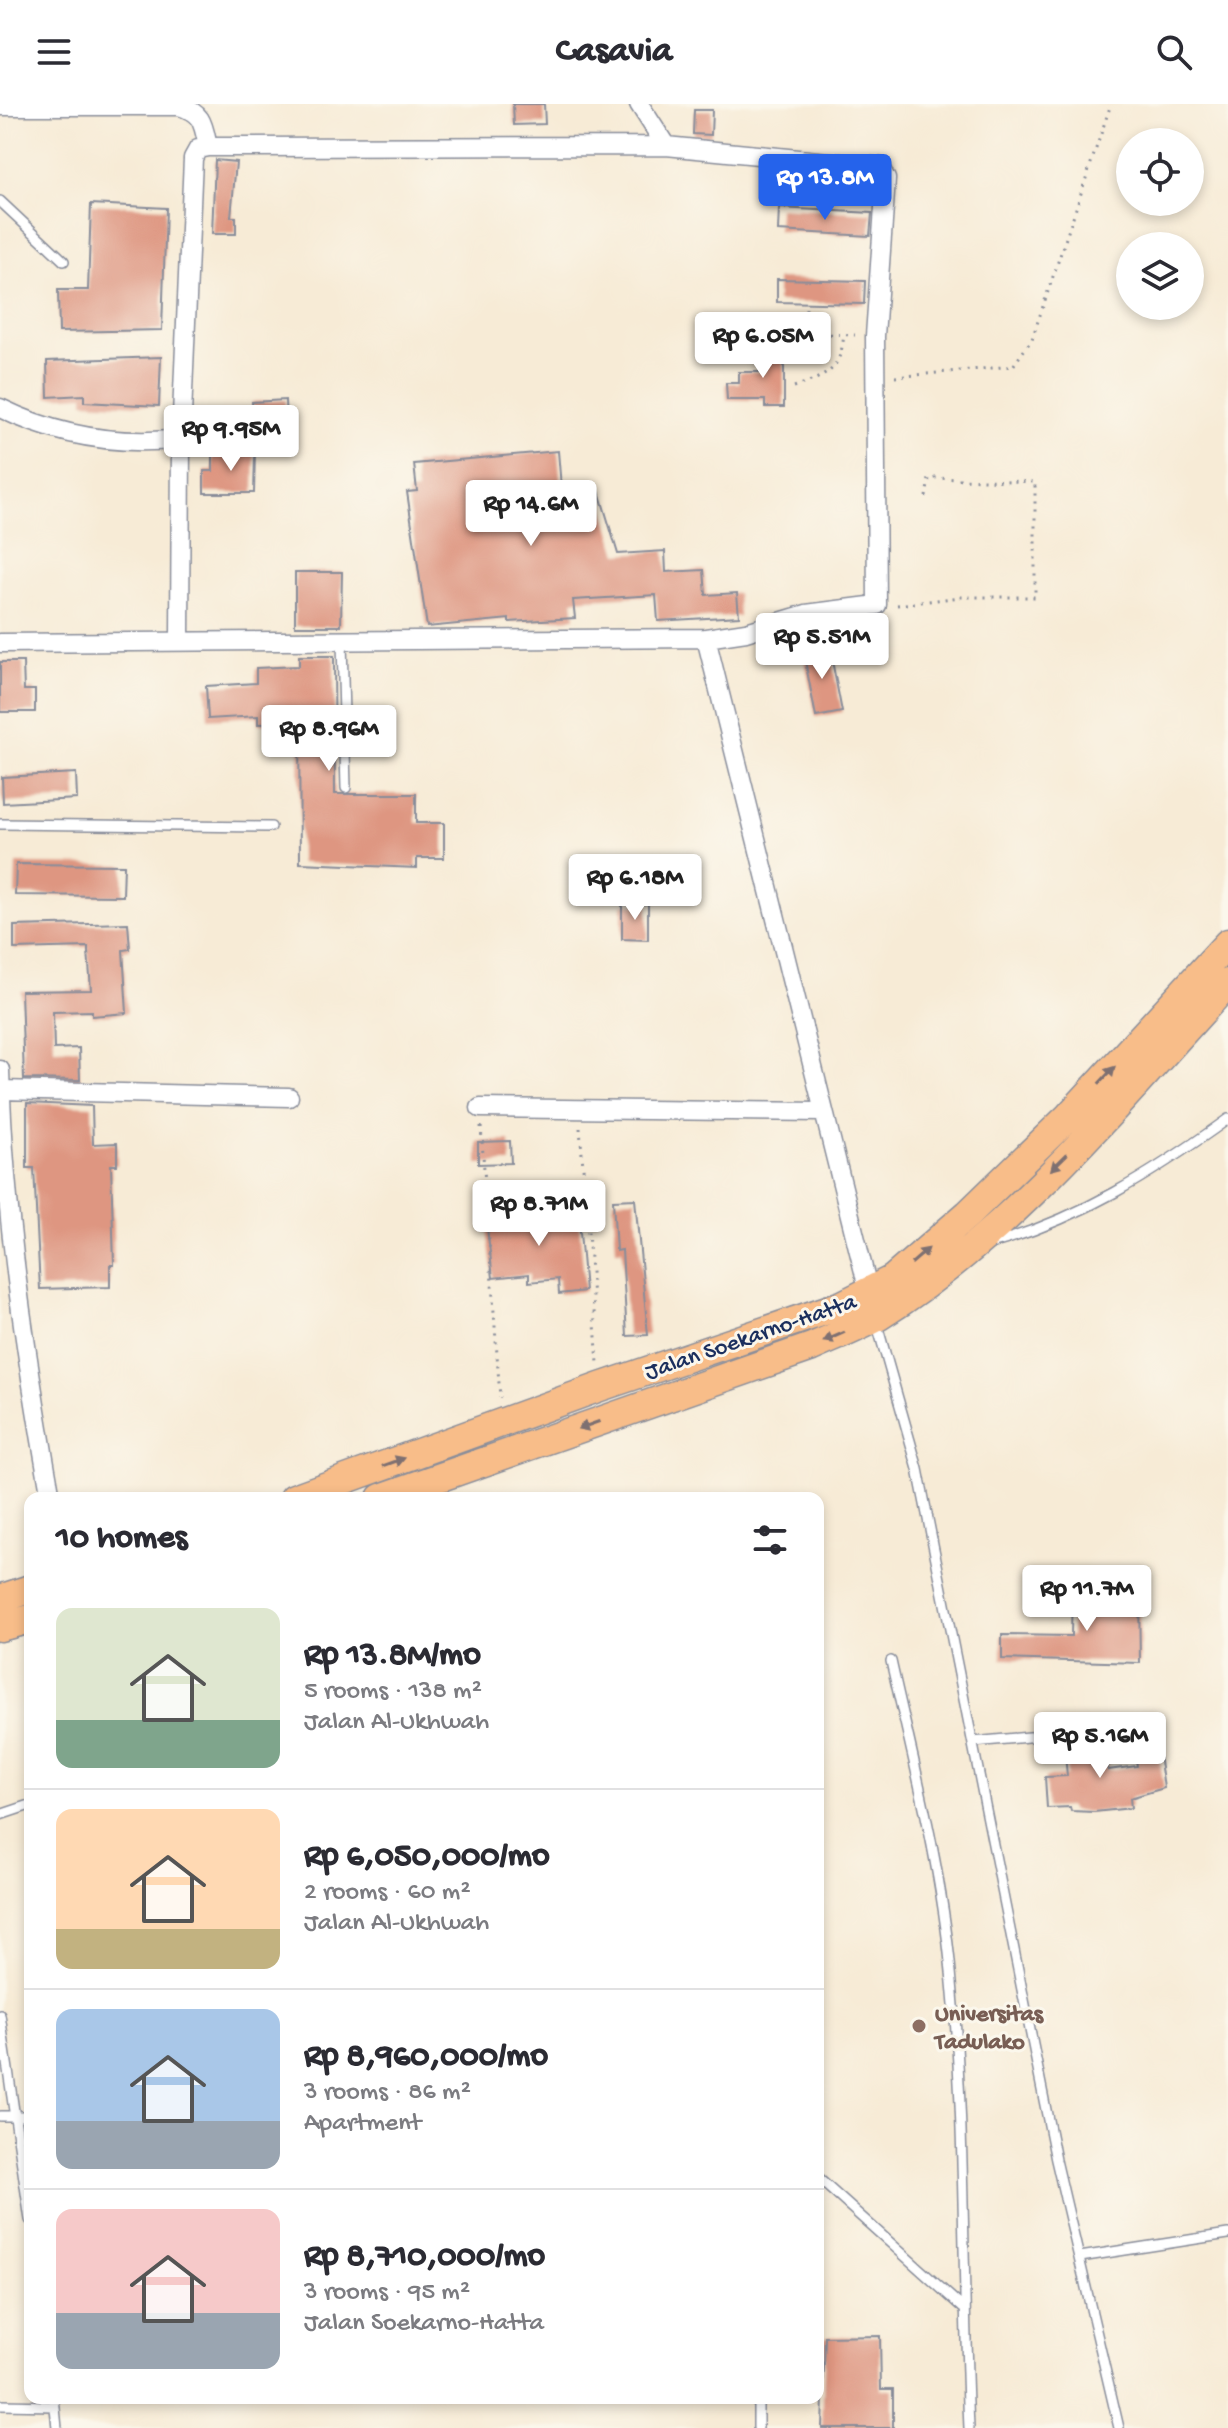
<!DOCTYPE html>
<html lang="en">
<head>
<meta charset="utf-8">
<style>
	:root { --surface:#fff; --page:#f2f2f3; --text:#2b2b33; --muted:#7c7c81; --line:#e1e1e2; --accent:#2563eb }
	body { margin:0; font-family:"Gochi Hand",sans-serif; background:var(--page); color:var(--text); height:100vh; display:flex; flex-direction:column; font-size:30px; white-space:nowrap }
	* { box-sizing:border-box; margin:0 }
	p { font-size:26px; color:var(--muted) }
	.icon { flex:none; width:44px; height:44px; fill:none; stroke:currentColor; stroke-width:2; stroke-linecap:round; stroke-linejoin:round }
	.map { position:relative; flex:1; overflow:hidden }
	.details { position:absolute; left:24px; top:1388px; width:800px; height:912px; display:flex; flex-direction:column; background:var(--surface); border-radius:16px; box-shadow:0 4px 12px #0003 }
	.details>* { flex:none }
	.buttons { position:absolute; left:1116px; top:24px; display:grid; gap:16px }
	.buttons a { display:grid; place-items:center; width:88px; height:88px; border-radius:50%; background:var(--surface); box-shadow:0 4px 12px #0003; font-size:40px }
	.price { position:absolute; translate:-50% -68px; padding:0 18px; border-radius:8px; background:#fff; color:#222; font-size:26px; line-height:52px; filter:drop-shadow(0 2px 4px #0008) }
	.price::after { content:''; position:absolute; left:50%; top:48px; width:24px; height:18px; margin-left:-12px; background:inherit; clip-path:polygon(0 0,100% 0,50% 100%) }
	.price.selected { background:var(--accent); color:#fff }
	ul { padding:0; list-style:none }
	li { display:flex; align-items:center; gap:24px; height:200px; padding:0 32px }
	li+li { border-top:2px solid var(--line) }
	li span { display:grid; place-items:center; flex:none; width:224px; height:160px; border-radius:16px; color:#555 }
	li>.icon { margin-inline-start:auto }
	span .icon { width:96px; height:96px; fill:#fffc; stroke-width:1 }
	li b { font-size:34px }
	h2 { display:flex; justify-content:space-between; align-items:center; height:96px; padding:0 32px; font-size:34px }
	header { display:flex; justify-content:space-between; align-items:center; height:104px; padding:0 32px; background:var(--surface); font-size:36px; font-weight:700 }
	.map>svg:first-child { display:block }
	.building { fill:#de9681 }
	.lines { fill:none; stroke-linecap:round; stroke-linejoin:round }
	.service-casing { stroke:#898d9a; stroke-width:12 }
	.minor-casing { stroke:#898d9a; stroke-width:21 }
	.primary-casing { stroke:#898d9a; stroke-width:31 }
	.path { stroke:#898d9a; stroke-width:3; stroke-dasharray:2 6; stroke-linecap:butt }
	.service { stroke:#fff; stroke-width:9 }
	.minor { stroke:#fff; stroke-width:18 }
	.primary { stroke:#f8bd89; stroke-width:28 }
	.oneway { fill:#7e6f71 }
	.education-dot { fill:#8d6e63; stroke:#fbf7ec; stroke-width:3 }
	.labels { text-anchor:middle; stroke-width:6; stroke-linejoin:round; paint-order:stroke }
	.street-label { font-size:24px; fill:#1b2f5e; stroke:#fbf7ec }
	.education-label { font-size:24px; font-weight:bold; fill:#785e54; stroke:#fbf7ec; text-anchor:start }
</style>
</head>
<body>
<header><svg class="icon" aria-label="menu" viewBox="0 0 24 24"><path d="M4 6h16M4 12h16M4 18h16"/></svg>Casavia<svg class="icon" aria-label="search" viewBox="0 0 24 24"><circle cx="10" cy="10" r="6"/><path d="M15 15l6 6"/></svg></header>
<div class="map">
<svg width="1228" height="2324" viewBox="0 0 1228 2324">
	<rect width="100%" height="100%" fill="#fbf7ec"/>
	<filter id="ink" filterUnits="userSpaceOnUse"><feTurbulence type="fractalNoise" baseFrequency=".0125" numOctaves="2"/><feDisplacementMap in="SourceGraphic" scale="16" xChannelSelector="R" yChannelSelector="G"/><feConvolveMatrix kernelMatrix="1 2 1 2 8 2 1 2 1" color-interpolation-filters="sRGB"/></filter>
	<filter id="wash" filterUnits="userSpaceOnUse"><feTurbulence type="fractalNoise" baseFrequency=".006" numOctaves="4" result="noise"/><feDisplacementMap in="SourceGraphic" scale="32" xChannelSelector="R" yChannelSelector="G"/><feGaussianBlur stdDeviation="1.8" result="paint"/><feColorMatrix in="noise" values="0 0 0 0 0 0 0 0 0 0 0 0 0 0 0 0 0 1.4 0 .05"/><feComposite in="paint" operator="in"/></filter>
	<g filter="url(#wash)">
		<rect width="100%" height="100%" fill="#f7ebd6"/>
		<g id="blocks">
			<!-- building -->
			<path class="building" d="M513 0H544L545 20 514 21Z
				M694 6H712L711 31 693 30Z
				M215 56 236 58 231 113H236V130H212Z
				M91 100 166 104 162 226 59 228 58 186H88Z
				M779 104 872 109 870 132 778 127Z
				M777 175 865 177 864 200 777 198Z
				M764 240H784V303H765V296H727L726 279H739V268H765Z
				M161 253 159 302 84 298V291L48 293 47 257Z
				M285 296 287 340 255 342 252 298Z
				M558 347 562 395 598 384 618 450 665 447 666 468 704 466 706 491 737 489 739 512 658 517 656 491 573 496 575 514 509 518V515L427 523 407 388 417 387 414 360Z
				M213 348H255L254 389H204V367H213Z
				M295 468H342L341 522H295Z
				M829 541 842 608 816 613 803 546Z
				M299 552H334L335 690H416V719H444V754H417V764L300 759 299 618 258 620V612L208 615 206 582 256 579V564L299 562Z
				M0 558H23L24 586H35V608H0Z
				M76 669 77 695 3 699 2 673Z
				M16 760 124 761 123 792 15 791Z
				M622 800H648V836L622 835Z
				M128 819 130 845 123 846 127 909 92 912V907L53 908 54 945 79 944 80 976 24 975 21 887 91 886 88 847V843L14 845V822Z
				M27 999 92 1002 93 1040 117 1039V1061H111L114 1161H110V1183L40 1185 34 1064H27Z
				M510 1037 511 1059 478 1060V1038Z
				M635 1095 648 1231 627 1232 622 1146 616 1147 613 1096Z
				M578 1105 585 1187 559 1190 558 1175 529 1178V1170L493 1174 486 1115Z
				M1072 1487 1139 1489 1140 1559 1002 1555V1531L1071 1532Z
				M1104 1635 1108 1666 1137 1662 1136 1656 1159 1651 1164 1684 1130 1694 1131 1704 1094 1708 1071 1707 1070 1703 1047 1704 1045 1673 1067 1672 1064 1639Z
				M880 2232 881 2285H893V2324H822L825 2233Z"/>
		</g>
	</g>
	<g filter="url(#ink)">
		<use href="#blocks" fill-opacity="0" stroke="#898d9a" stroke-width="2"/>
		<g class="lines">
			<!-- service casing -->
			<g class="service-casing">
				<path id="service" d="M0 97 64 157
					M342 538 346 684
					M0 720 271 723
					M991 1140C1080 1115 1153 1069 1228 1015
					M876 1217 918 1365 1056 2056 1119 2324
					M891 1557C914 1660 941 1762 951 1868 966 2019 962 2172 969 2324
					M973 1638 1106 1626
					M0 1711 30 1701
					M0 1911 30 2116
					M0 2012H30
					M818 2074 963 2204
					M1080 2153 1228 2130
					M54 2294 57 2324
					M758 2294V2324
					M0 2301 55 2302"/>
			</g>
			<!-- minor casing -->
			<g class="minor-casing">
				<path id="minor" d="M639 0 666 42
					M0 2H179C203 9 203 20 208 43L198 45 193 54 181 335 180 537
					M208 43 666 42 880 63 886 75 875 232 877 501 806 510 746 528 706 534
					M0 304C57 332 118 342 181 335
					M0 539 706 534 871 1196
					M0 966C4 1110 26 1253 51 1394
					M1 986 289 993
					M480 1004 823 1008"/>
			</g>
			<!-- primary casing -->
			<g class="primary-casing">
				<path id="primary" d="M294 1394 600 1283 842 1201 893 1175 968 1110 1069 1012 1228 839
					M381 1394 812 1243C834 1233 858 1224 879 1212 1012 1130 1122 993 1228 879
					M0 1495 30 1485
					M0 1523 30 1515"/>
			</g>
			<!-- path -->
			<path class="path" d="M766 228 855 231
				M805 229 806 204
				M895 273 1013 262 1032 235 1111 0
				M794 283C828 271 840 268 844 230
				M201 333 246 330
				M897 501 961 493H1035V378L935 374 929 375 926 393
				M481 1022 500 1294
				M580 1024 598 1259"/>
			<!-- service -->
			<use href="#service" class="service"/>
			<!-- minor -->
			<use href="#minor" class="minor"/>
			<!-- primary -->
			<use href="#primary" class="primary"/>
		</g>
		<!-- one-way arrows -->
		<defs><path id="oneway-solid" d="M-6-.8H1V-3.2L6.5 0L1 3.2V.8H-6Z" transform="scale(2)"/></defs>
		<g class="oneway">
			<use href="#oneway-solid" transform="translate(1107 971) rotate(-47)"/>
			<use href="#oneway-solid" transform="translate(1059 1058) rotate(135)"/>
			<use href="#oneway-solid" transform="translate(920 1152) rotate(-41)"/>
			<use href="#oneway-solid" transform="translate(834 1233) rotate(156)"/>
			<use href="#oneway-solid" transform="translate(589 1321) rotate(161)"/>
			<use href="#oneway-solid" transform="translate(394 1358) rotate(-20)"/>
		</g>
	</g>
	<!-- markers -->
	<circle class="education-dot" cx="919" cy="1922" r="8"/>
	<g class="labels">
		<!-- street labels -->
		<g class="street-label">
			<text transform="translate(750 1231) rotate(-19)" y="8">Jalan Soekarno-Hatta</text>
		</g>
		<!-- education labels -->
		<g class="education-label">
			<text x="935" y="1916">Universitas<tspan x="935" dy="28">Tadulako</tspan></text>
		</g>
	</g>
</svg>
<div class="buttons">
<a><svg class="icon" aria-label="locate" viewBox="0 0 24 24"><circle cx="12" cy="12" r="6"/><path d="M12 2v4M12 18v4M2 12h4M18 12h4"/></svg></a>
<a><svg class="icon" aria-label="layers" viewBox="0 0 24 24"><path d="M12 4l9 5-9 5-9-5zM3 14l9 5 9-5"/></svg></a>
</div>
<b class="price selected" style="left:825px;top:118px">Rp 13.8M</b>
<b class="price" style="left:763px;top:276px">Rp 6.05M</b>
<b class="price" style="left:231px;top:369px">Rp 9.95M</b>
<b class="price" style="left:531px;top:444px">Rp 14.6M</b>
<b class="price" style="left:822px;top:577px">Rp 5.51M</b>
<b class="price" style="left:329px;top:669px">Rp 8.96M</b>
<b class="price" style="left:635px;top:818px">Rp 6.18M</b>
<b class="price" style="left:539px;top:1144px">Rp 8.71M</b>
<b class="price" style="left:1087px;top:1529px">Rp 11.7M</b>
<b class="price" style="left:1100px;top:1676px">Rp 5.16M</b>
<section class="details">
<h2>10 homes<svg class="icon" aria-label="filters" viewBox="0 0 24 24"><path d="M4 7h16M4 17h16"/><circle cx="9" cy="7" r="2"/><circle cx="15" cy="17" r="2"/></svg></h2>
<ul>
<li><span style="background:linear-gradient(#dfe7d0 70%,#7fa58c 0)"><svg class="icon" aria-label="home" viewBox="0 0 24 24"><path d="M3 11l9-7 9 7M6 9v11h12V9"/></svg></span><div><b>Rp 13.8M/mo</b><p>5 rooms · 138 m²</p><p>Jalan Al-Ukhwah</p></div></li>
<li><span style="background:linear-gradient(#ffd9b3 75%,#c2b280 0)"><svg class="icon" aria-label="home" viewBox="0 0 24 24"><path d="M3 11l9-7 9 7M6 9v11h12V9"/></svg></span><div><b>Rp 6,050,000/mo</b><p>2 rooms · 60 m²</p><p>Jalan Al-Ukhwah</p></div></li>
<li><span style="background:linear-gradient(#a9c7e8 70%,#9aa5b1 0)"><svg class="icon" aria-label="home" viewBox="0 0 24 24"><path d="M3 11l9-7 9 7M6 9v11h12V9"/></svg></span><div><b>Rp 8,960,000/mo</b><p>3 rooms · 86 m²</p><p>Apartment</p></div></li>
<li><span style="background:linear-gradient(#f6c9c9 65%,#9aa5b1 0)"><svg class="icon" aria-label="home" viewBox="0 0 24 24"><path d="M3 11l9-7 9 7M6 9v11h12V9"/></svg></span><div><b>Rp 8,710,000/mo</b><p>3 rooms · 95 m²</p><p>Jalan Soekarno-Hatta</p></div></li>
</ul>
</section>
</div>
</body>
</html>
